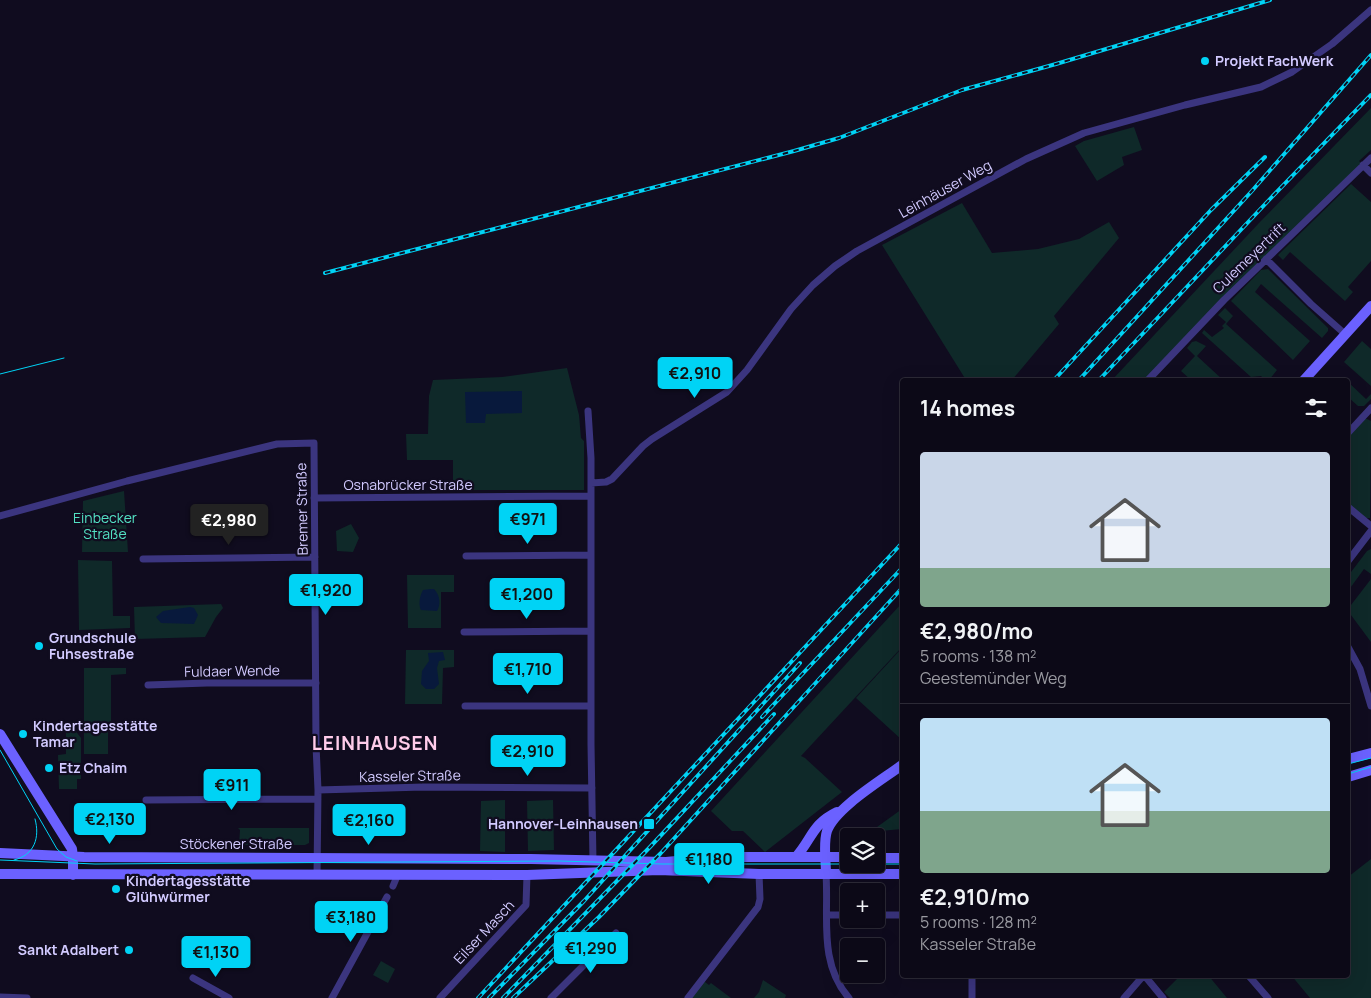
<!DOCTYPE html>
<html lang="en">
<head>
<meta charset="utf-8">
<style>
	:root { --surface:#0c0917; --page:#151220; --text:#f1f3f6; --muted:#9a9aa1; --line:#2c2a36; --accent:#00d3f5 }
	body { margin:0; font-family:Manrope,sans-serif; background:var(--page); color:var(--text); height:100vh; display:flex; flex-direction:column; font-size:19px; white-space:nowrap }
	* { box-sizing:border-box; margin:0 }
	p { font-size:16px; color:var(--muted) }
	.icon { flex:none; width:28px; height:28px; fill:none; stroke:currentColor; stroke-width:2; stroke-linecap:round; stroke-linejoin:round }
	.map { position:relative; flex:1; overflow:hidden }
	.details { position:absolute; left:900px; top:378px; width:450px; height:600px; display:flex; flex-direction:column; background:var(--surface); border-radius:5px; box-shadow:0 5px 20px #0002,0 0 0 1px var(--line) }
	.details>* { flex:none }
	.tools { position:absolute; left:840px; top:828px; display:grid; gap:10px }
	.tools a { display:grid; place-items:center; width:45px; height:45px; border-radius:5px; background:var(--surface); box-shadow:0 5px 20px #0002,0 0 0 1px var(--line); font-size:25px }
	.price { position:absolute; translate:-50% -42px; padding:0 11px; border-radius:5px; background:var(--accent); color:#111; font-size:16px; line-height:32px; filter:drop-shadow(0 1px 2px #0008) }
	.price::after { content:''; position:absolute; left:50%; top:30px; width:15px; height:11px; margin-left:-8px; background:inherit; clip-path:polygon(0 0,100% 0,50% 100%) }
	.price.selected { background:#222; color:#fff }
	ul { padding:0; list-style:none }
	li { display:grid; align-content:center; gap:10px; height:265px; padding:0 20px }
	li+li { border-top:1px solid var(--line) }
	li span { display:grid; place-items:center; height:155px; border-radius:5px; color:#555 }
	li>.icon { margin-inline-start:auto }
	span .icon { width:90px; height:90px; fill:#fffc; stroke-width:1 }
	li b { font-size:21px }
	h2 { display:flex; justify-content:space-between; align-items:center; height:60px; padding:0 20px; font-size:21px }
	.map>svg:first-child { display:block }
	.green { fill:#0f2929 }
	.water { fill:#08193c }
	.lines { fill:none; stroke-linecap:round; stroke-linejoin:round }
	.street { stroke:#3b357f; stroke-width:7 }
	.secondary { stroke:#6b61ff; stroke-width:10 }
	.tram { stroke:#00d3f5; stroke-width:1 }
	.rail-casing { stroke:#00d3f5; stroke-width:4 }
	.rail { stroke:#100c1f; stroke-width:2; stroke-dasharray:5.5; stroke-linecap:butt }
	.poi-dot { fill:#00d3f5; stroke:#100c1f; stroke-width:2 }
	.labels { text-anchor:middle; stroke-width:4.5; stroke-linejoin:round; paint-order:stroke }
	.poi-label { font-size:14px; font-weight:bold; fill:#d2caff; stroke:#100c1f; text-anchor:start }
	.street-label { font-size:14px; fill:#d2caff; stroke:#100c1f }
	.park-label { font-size:14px; fill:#53e1c3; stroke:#100c1f }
	.district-label { font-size:19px; font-weight:bold; letter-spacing:1px; fill:#ffccea; stroke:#100c1f }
</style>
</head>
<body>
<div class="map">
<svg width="1371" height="998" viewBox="0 0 1371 998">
	<rect width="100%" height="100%" fill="#100c1f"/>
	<!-- green -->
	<path class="green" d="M1371 108V150L1359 161 1363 165 1146 380H1112L1259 223Z
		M1134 127 1142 150 1122 157 1124 165 1097 181 1075 146 1084 141Z
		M1351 184 1371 202V261L1348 287 1353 292 1345 301 1290 252 1283 260 1278 255Z
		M962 203 992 253 1038 249 1079 239 1109 222 1119 238 1054 316 1059 324 1012 380H966L882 245Z
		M1268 269 1328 328V331L1322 338 1261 284 1255 292 1310 341 1293 360 1231 301 1261 270Z
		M1225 308 1233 316 1226 324 1277 370 1269 380H1265L1261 376 1251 377 1202 333 1204 330 1212 337 1224 328 1222 326 1226 322 1218 315Z
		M1196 341 1206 346 1197 356 1223 380H1191L1181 371 1195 356 1187 348 1192 342Z
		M1362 341 1371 349V386L1344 362Z
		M567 368 579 415 581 438 584 441V490H453V460H407L406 434H428L429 396 433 380 502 377Z
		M1348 382 1366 399 1371 394V399L1364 406H1358L1348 397Z
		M1364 419H1367L1371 421 1370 518H1365L1348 504V437Z
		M124 491 128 552H82L83 501Z
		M351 524 359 538 353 552 337 551 336 531Z
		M1371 549V574L1364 569 1348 591V576L1367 551Z
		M78 560 112 561 113 616H130V628L79 630Z
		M407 575H454V592H441V628H408Z
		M1371 579V642L1348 611 1349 604 1351 605Z
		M902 603V647L801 756 805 758 842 792 765 852 743 831H732L711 811Z
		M221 604 223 608 216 617 205 637 135 639 134 607Z
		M902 648V740L856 698Z
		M406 650H454V667L443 668 442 704H405Z
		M84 668H126V674L111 675V731H108V754H84Z
		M74 729 81 738V779H77V789H59L58 755 66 754V730Z
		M505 800V852L480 851 481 801Z
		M553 800 554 850 528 851 527 801Z
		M902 809V829L880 831 877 827Z
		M238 828H309V843L305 845H239L240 830Z
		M1371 859V998H1310L1291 975H1348V877Z
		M381 961 395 969 388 983 373 975Z
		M1181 975H1208L1227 998H1170L1164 992Z
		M701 979 709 985 711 983 731 998H688Z
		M763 980 786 995 785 998H754L759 992Z"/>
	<!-- water -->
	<path class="water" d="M522 391V413L486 414 485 423H466L465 392Z
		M431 589H434C440 595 441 604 437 611L421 610C418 604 420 595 423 590Z
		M190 607 194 608 198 615 194 624 161 623 156 617 163 611Z
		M443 652 445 660 439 661 437 668 439 684 434 689H426L421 684 422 671 429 661 428 653Z"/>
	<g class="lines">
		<!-- street -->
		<path class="street" d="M1363 165 1371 173
			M1266 259 1311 304 1345 334
			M1148 380 1224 300 1371 158
			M588 411 591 458V744L593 861
			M1348 433 1371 408
			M591 483 606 482 612 479 643 446 652 439 727 392 747 370 791 309 813 285 835 266 857 251 1026 159 1084 133 1185 105 1261 87 1292 72 1332 44 1371 10
			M314 498 591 496
			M1348 507 1371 526
			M0 516 127 481 277 444 314 443 316 745 318 790 317 875
			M466 556 591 555
			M143 559 315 557
			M1348 561 1371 531
			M464 632 591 631
			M1348 647 1360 669 1371 706
			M148 685 207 683H316
			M465 706H591
			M318 790 423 787 592 788
			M146 800 318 799
			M826 874C829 916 818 963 849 998
			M393 886 398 874
			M827 915H849
			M876 915H902
			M972 975V998
			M1144 975 1163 998
			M1248 975 1268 998
			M193 978 229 998
			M0 997 27 998
			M332 998 387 897
			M440 998 526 905 527 875
			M551 998 616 933
			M688 998 758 907 760 899 759 874
			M1124 998 1144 975"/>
		<!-- secondary -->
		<path class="secondary" d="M1304 380 1371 306
			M0 734 72 849 73 857V875
			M1348 759 1371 753
			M1348 777 1371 770
			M0 853 84 857 531 859 666 862 718 857H849
			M796 857C812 839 812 824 837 812
			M876 858H902
			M0 874 527 875 659 870 759 874H902
			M826 874C826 861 823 843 827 831 835 808 882 780 902 765"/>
		<!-- tram -->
		<path class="tram" d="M0 374 64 358
			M0 750 57 849 66 857 77 861
			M1348 764 1371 758
			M1348 774 1371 767
			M0 860 95 864 559 861 662 864H902
			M14 860C35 855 40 837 35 819"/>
		<!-- rail casing -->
		<g class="rail-casing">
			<path id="rail" d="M325 273 794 151 839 138 962 90 1056 64 1270 0
				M1054 380 1211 210 1265 157
				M1079 380 1251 192 1371 55
				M1099 380 1269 200 1371 95
				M762 717 902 568
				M478 998 902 543
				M489 998 584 901 800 663
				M503 998 650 847 774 714
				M513 998 599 917 660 854 902 588"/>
		</g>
		<!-- rail -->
		<use href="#rail" class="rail"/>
	</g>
	<!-- markers -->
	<g class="poi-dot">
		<circle cx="1205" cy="61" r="5"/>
		<circle cx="39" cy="646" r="5"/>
		<circle cx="23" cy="734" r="5"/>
		<circle cx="49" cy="768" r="5"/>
		<rect x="643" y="818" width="12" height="12" rx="2.5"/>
		<circle cx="116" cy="889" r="5"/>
		<circle cx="129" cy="950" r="5"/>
	</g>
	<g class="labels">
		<!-- poi labels -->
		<g class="poi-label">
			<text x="1215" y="66">Projekt FachWerk</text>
			<text x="49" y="643">Grundschule<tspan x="49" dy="16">Fuhsestraße</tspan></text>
			<text x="33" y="731">Kindertagesstätte<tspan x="33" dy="16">Tamar</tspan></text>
			<text x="59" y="773">Etz Chaim</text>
			<text x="638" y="829" text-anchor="end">Hannover-Leinhausen</text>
			<text x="126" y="886">Kindertagesstätte<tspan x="126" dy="16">Glühwürmer</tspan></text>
			<text x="119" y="955" text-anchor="end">Sankt Adalbert</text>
		</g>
		<!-- street labels -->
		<g class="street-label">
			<text transform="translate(945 189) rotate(-29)" y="5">Leinhäuser Weg</text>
			<text transform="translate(1249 258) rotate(-44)" y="5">Culemeyertrift</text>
			<text x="408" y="490">Osnabrücker Straße</text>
			<text transform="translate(302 509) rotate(-91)" y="5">Bremer Straße</text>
			<text transform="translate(232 671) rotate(-1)" y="5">Fuldaer Wende</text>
			<text transform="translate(410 776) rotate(-1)" y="5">Kasseler Straße</text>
			<text x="236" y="849">Stöckener Straße</text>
			<text transform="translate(484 932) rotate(-47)" y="5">Eilser Masch</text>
		</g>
		<!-- park labels -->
		<g class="park-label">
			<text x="105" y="523">Einbecker<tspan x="105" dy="16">Straße</tspan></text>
		</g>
		<!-- district labels -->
		<g class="district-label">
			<text x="375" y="750">LEINHAUSEN</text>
		</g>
	</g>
</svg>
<div class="tools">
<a><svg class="icon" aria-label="layers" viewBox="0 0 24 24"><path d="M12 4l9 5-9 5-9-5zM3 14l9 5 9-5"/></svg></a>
<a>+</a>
<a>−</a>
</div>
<b class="price" style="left:695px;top:399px">€2,910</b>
<b class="price" style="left:528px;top:545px">€971</b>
<b class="price selected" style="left:229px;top:546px">€2,980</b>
<b class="price" style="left:326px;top:616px">€1,920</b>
<b class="price" style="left:527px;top:620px">€1,200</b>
<b class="price" style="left:528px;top:695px">€1,710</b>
<b class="price" style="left:528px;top:777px">€2,910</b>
<b class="price" style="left:232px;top:811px">€911</b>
<b class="price" style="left:110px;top:845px">€2,130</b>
<b class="price" style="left:369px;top:846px">€2,160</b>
<b class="price" style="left:709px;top:885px">€1,180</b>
<b class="price" style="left:351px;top:943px">€3,180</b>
<b class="price" style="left:591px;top:974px">€1,290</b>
<b class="price" style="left:216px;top:978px">€1,130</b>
<section class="details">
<h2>14 homes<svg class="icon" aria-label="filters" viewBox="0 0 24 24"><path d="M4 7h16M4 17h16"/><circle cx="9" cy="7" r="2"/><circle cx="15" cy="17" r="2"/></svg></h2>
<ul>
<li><span style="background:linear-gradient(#c9d6e8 75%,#7fa58c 0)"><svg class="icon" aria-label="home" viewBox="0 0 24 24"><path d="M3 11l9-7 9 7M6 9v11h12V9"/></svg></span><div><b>€2,980/mo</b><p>5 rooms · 138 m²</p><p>Geestemünder Weg</p></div></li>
<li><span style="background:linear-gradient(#bfe0f5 60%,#7fa58c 0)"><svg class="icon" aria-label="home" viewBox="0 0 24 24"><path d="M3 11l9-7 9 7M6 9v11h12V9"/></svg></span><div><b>€2,910/mo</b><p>5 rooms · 128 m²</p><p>Kasseler Straße</p></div></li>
</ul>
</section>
</div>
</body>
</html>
